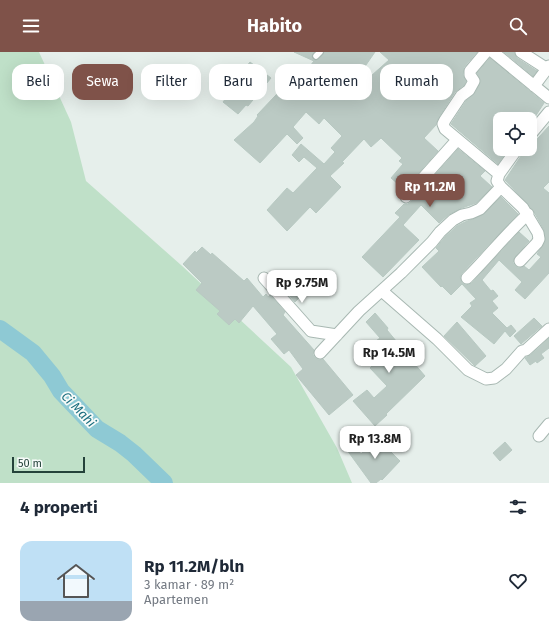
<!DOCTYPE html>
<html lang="id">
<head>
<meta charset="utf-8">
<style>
	:root { --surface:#fff; --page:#f2f2f3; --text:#1f2937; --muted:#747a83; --line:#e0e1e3; --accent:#7f5249 }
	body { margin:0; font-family:"Fira Sans",sans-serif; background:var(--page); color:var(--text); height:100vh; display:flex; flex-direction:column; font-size:15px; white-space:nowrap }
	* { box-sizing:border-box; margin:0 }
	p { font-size:13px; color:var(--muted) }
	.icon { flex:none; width:22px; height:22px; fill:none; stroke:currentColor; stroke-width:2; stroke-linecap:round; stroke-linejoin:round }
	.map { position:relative; height:431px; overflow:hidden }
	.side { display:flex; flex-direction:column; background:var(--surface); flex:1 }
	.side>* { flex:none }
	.banner { position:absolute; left:12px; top:12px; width:525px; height:36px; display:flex; gap:8px }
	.buttons { position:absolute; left:493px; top:60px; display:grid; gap:8px }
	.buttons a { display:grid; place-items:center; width:44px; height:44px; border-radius:8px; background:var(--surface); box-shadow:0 4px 16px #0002; font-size:20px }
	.scale { position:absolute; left:12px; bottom:10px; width:73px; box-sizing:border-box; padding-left:4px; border:2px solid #24423a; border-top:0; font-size:11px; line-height:14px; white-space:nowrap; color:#24423a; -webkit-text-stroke:3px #f7fbf9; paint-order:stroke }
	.price { position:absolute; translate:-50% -34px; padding:0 9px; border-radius:8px; background:#fff; color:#222; font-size:13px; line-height:26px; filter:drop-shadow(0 1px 2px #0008) }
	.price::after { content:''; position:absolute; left:50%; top:24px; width:12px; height:9px; margin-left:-6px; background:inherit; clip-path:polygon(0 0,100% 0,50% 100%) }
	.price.selected { background:var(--accent); color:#fff }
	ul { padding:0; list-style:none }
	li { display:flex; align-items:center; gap:12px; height:100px; padding:0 20px }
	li+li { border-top:1px solid var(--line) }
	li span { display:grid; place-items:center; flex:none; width:112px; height:80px; border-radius:12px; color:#555 }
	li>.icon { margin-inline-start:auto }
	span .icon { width:48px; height:48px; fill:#fffc; stroke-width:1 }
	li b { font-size:17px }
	h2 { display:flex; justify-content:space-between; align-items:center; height:48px; padding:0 20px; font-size:17px }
	.pill { padding:0 14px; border-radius:12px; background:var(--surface); box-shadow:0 4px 16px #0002; font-size:14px; line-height:36px }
	.pill.selected { background:var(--accent); color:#fff }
	header { display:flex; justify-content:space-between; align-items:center; height:52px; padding:0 20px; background:var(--accent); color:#fff; font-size:18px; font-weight:700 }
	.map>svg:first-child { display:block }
	.green { fill:#bfe0c8 }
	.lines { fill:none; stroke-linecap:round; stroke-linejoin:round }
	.river { stroke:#8ec9d4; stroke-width:18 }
	.building { fill:#bbcac4; stroke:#b8c9c2 }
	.lane-casing { stroke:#a8b8b2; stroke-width:8 }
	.street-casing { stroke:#a8b8b2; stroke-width:13 }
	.lane { stroke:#fff; stroke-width:5.5 }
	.street { stroke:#fff; stroke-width:11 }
	.labels { text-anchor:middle; stroke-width:3.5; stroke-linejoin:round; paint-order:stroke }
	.water-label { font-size:13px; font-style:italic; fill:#1c6f80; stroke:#f7fbf9 }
</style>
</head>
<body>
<header><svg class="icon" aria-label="menu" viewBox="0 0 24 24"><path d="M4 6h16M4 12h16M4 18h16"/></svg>Habito<svg class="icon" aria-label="search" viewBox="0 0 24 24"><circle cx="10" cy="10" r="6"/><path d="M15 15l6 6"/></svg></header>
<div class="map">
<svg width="549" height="431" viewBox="0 0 549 431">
	<rect width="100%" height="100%" fill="#e6efeb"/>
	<!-- green -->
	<path class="green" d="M0 0H39L71 70 86 129 181 213 291 315 337 396 352 431H0Z"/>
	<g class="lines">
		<!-- river -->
		<path class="river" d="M0 277 33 301 52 324 61 339 97 377 120 391 134 402 164 431"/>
	</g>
	<!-- building -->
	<path class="building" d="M294 0H314L312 5 315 8 319 7 324 0H375L343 46 344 48 389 8 380 0H477L464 15 463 23 466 29 464 33 455 40 439 65 436 73 424 86 438 99 404 137 391 126 403 112 399 109 402 106 381 86 371 95 364 87 342 110 344 111 330 124 341 135 316 161 310 155 287 179 267 158 287 136 293 141 317 116 304 105 299 110 292 103 301 92 324 112 335 100 331 96 342 84 324 66 319 72 306 60 293 75 303 86 297 92 287 82 260 111 234 88 254 70 258 64 257 63 293 25 299 31 312 16 310 14 314 9Z
		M504 0H514L517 6 537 19 533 24Z
		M490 6 544 51 533 68 500 67V97H508L498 112 451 72 466 49 475 41 481 29 477 21Z
		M250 10 271 26 248 54 246 53 238 62 223 50 234 36 231 34Z
		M549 74V130L543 136 549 141V221L525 247 515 238 522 230 499 208 482 228 491 239 493 238 498 244 492 249 498 256 492 261 507 276 511 273 516 279 510 285 505 279 494 292 461 265 472 254 470 251 476 247 462 232 451 243 442 234 441 235 422 215 439 199 436 196 445 185 457 174 465 170 483 163 501 145 518 162 462 221 460 225 462 231 466 233 472 231 519 180 529 189 515 205 513 211 515 214 519 216 524 214 529 218 541 205 537 202 545 190 544 178 533 158 505 128 523 101 524 97H530V95Z
		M458 97 485 119 480 124 492 135 476 151 459 157 448 163 439 171 421 153 403 173 419 188 383 225 362 205 400 165 395 161 404 152H408L411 150Z
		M202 195 211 203 212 201 244 229 247 226 263 245 266 242 268 245 270 243 285 260 283 263 314 298 313 303 315 306 319 308 323 307 353 343 329 363 296 323 303 317 289 298 284 302 271 287 277 282 253 254 239 271 235 267 229 273 217 262 220 259 196 238 202 231 183 212 195 199 196 201Z
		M290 223 306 239 295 250 280 233Z
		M375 261 388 276 387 278 406 301 407 300 415 307 413 310 425 324 386 362 387 363 375 374 353 349 367 338 374 346 387 334 370 316 378 308 372 302 381 294 376 289 380 286 366 270Z
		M534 266 542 274 521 292 514 284Z
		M457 270 486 304 475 314 444 284Z
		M549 286V296L541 302 544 306 537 311 536 309 530 313 525 306 531 303Z
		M380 384 390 395 388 397 400 409 382 428 381 427 376 431H371L347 398 354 393 361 402Z
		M505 390 512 398 500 409 493 401Z"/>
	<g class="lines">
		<!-- lane casing -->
		<g class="lane-casing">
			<path id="lane" d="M316 4 320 0"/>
		</g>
		<!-- street casing -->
		<g class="street-casing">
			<path id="street" d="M486 0 470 19V23L474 29 469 38 461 44 445 68 443 72 445 77 499 122 497 129 501 135 523 156 538 181 539 187 537 191 520 209
				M493 0 549 46
				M521 0 549 18
				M534 34 549 14
				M530 83 549 60
				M499 122 517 97
				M406 145 457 88
				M264 226 311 279 337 283
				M467 226C488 205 506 182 528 162
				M382 239 437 287 468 318 486 327 494 326 506 317 522 299 526 298 549 277
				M320 301 359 259 401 221 432 190 440 180 453 168 462 163 471 161 480 157 501 135
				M539 384 549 372"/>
		</g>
		<!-- lane -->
		<use href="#lane" class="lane"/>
		<!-- street -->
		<use href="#street" class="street"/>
	</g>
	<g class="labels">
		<!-- water labels -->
		<g class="water-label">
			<text transform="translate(79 357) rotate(46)" y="5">Ci Mahi</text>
		</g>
	</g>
</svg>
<div class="buttons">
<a><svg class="icon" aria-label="locate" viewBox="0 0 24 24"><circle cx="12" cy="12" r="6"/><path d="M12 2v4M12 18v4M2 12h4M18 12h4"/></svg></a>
</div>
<div class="scale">50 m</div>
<b class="price selected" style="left:430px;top:156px">Rp 11.2M</b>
<b class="price" style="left:302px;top:252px">Rp 9.75M</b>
<b class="price" style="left:389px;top:322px">Rp 14.5M</b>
<b class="price" style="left:375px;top:408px">Rp 13.8M</b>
<div class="banner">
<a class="pill">Beli</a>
<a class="pill selected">Sewa</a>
<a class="pill">Filter</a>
<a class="pill">Baru</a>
<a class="pill">Apartemen</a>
<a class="pill">Rumah</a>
</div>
</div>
<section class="side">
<h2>4 properti<svg class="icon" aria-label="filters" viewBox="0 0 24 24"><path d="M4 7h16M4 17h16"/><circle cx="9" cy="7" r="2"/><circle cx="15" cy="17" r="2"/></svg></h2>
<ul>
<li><span style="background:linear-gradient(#bfe0f5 75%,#9aa5b1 0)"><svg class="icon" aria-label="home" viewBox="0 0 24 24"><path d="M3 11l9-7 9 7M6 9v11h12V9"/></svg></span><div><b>Rp 11.2M/bln</b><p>3 kamar · 89 m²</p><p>Apartemen</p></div><svg class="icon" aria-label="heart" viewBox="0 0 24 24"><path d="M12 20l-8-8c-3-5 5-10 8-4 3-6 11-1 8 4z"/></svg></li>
</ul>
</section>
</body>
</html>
